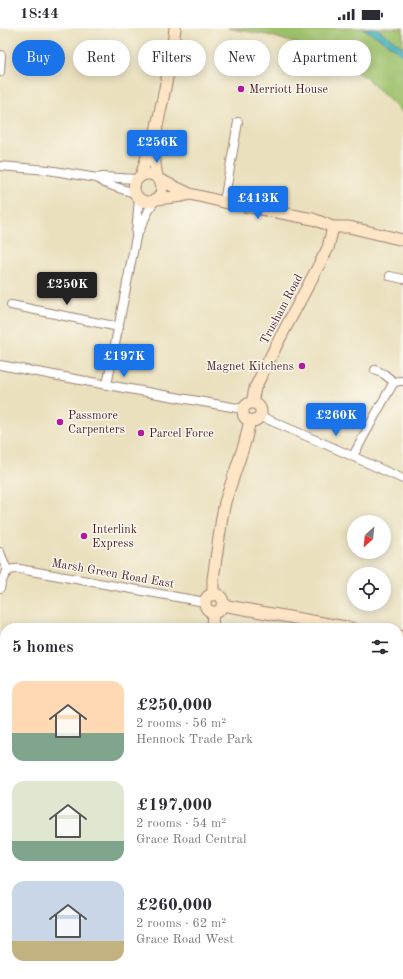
<!DOCTYPE html>
<html lang="en">
<head>
<meta charset="utf-8">
<style>
	:root { --surface:#fff; --page:#f7f7f7; --text:#2b2b33; --muted:#7c7c81; --accent:#1a73e8 }
	body { margin:0; font-family:"Old Standard TT",serif; background:var(--page); color:var(--text); height:100vh; display:flex; flex-direction:column; font-size:15px; white-space:nowrap }
	* { box-sizing:border-box; margin:0 }
	p { font-size:13px; color:var(--muted) }
	.icon { flex:none; width:22px; height:22px; fill:none; stroke:currentColor; stroke-width:2; stroke-linecap:round; stroke-linejoin:round }
	.map { position:relative; flex:1; overflow:hidden }
	.panel { position:absolute; left:0px; top:595px; width:403px; height:356px; display:flex; flex-direction:column; background:var(--surface); border-radius:16px 16px 0 0; box-shadow:0 2px 10px #0003 }
	.panel>* { flex:none }
	.hud { position:absolute; left:12px; top:12px; width:379px; height:36px; display:flex; gap:8px }
	.needle { width:26px; rotate:207deg }
	.controls { position:absolute; left:347px; top:487px; display:grid; gap:8px }
	.controls a { display:grid; place-items:center; width:44px; height:44px; border-radius:50%; background:var(--surface); box-shadow:0 2px 10px #0003; font-size:20px }
	.price { position:absolute; translate:-50% -34px; padding:0 9px; border-radius:4px; background:var(--accent); color:#fff; font-size:13px; line-height:26px; filter:drop-shadow(0 1px 2px #0008) }
	.price::after { content:''; position:absolute; left:50%; top:24px; width:12px; height:9px; margin-left:-6px; background:inherit; clip-path:polygon(0 0,100% 0,50% 100%) }
	.price.selected { background:#222; color:#fff }
	ul { padding:0; list-style:none }
	li { display:flex; align-items:center; gap:12px; height:100px; padding:0 12px }
	li span { display:grid; place-items:center; flex:none; width:112px; height:80px; border-radius:12px; color:#555 }
	li>.icon { margin-inline-start:auto }
	span .icon { width:48px; height:48px; fill:#fffc; stroke-width:1 }
	li b { font-size:17px }
	h2 { display:flex; justify-content:space-between; align-items:center; height:48px; padding:0 12px; font-size:17px }
	.chip { padding:0 14px; border-radius:18px; background:var(--surface); box-shadow:0 2px 10px #0003; font-size:14px; line-height:36px }
	.chip.selected { background:var(--accent); color:#fff }
	.status { display:flex; justify-content:space-between; align-items:center; height:28px; padding:0 20px; background:var(--surface); direction:ltr }
	.status svg { height:11px; fill:currentColor }
	.map>svg:first-child { display:block }
	.green { fill:#9dc16b; stroke:#74704b }
	.water { fill:#43b2be; stroke:#466874 }
	.lines { fill:none; stroke-linecap:round; stroke-linejoin:round }
	.street-casing { stroke:#9a8074; stroke-width:10 }
	.secondary-casing { stroke:#9a8074; stroke-width:13 }
	.street { stroke:#fff; stroke-width:8 }
	.secondary { stroke:#fde5c5; stroke-width:11 }
	.rail { stroke:#4a1f2b; stroke-width:2; stroke-dasharray:6 3; stroke-linecap:butt }
	.poi-dot { fill:#b5179e; stroke:#fbf7ec; stroke-width:1.5 }
	.labels { text-anchor:middle; stroke-width:3; stroke-linejoin:round; paint-order:stroke }
	.poi-label { font-size:12px; fill:#4a1f2b; stroke:#fbf7ec; text-anchor:start }
	.street-label { font-size:12px; fill:#4a1f2b; stroke:#fbf7ec }
</style>
</head>
<body>
<div class="status"><b>18:44</b><svg viewBox="0 0 49 12"><path d="M0 12V9h3v3zM5 12V6h3v6zM10 12V3h3v9zM15 12V0h3v12zM26 1h20v11H26zM47 4h2v5h-2z"/></svg></div>
<div class="map">
<svg width="403" height="951" viewBox="0 0 403 951">
	<rect width="100%" height="100%" fill="#fbf7ec"/>
	<filter id="ink" filterUnits="userSpaceOnUse"><feTurbulence type="fractalNoise" baseFrequency=".025" numOctaves="2"/><feDisplacementMap in="SourceGraphic" scale="8" xChannelSelector="R" yChannelSelector="G"/><feConvolveMatrix kernelMatrix="1 2 1 2 8 2 1 2 1" color-interpolation-filters="sRGB"/></filter>
	<filter id="wash" filterUnits="userSpaceOnUse"><feTurbulence type="fractalNoise" baseFrequency=".012" numOctaves="4" result="noise"/><feDisplacementMap in="SourceGraphic" scale="16" xChannelSelector="R" yChannelSelector="G"/><feGaussianBlur stdDeviation="0.9" result="paint"/><feColorMatrix in="noise" values="0 0 0 0 0 0 0 0 0 0 0 0 0 0 0 0 0 1.4 0 .05"/><feComposite in="paint" operator="in"/></filter>
	<g filter="url(#wash)">
		<rect width="100%" height="100%" fill="#eae0bd"/>
		<!-- green -->
		<path class="green" d="M228 0H403V85L366 50 339 33 304 18 272 8Z"/>
		<!-- water -->
		<path class="water" d="M363 0H376L403 19V28L393 19Z"/>
	</g>
	<g filter="url(#ink)">
		<g class="lines">
			<!-- street casing -->
			<g class="street-casing">
				<path id="street" d="M0 44 1 27
					M0 138 48 142 97 150 104 155 134 165
					M97 150 103 149 136 151
					M224 174 238 94
					M136 205 139 171
					M390 248 403 251
					M11 277 119 299
					M0 337 107 357 243 381
					M375 342 384 346 394 354
					M107 357 136 209 149 182 154 173
					M260 388 334 420 403 451
					M353 428 378 382 394 354 400 353H403
					M0 524 4 535 8 543
					M0 560C5 538 13 539 31 543L205 574
					M0 828 5 849
					M32 946 33 951
					M191 946V951"/>
			</g>
			<!-- secondary casing -->
			<g class="secondary-casing">
				<path id="secondary" d="M134 160a14 14 0 1 1 28 0a14 14 0 1 1-28 0Z
					M141 148 148 125 154 115
					M157 150 155 135V121L154 114C161 76 171 39 175 0
					M160 152 190 166 224 174 313 191 333 199H349L403 212
					M157 171 182 168 190 166
					M252 375 255 360 278 314 328 220 333 199
					M243 384a9 9 0 1 1 18 0a9 9 0 1 1-18 0Z
					M205 575a9 9 0 1 1 18 0a9 9 0 1 1-18 0Z
					M213 567V551L222 489 225 474 245 414 250 392
					M222 577 351 600
					M212 600 213 584
					M398 608 403 609
					M360 946 366 951"/>
			</g>
			<!-- street -->
			<use href="#street" class="street"/>
			<!-- secondary -->
			<use href="#secondary" class="secondary"/>
			<!-- rail -->
			<path class="rail" d="M398 901 403 896
				M352 951 356 946"/>
		</g>
	</g>
	<!-- markers -->
	<g class="poi-dot">
		<circle cx="241" cy="61" r="4"/>
		<circle cx="302" cy="338" r="4"/>
		<circle cx="60" cy="394" r="4"/>
		<circle cx="141" cy="405" r="4"/>
		<circle cx="84" cy="508" r="4"/>
	</g>
	<g class="labels">
		<!-- poi labels -->
		<g class="poi-label">
			<text x="249" y="65">Merriott House</text>
			<text x="294" y="342" text-anchor="end">Magnet Kitchens</text>
			<text x="68" y="391">Passmore<tspan x="68" dy="14">Carpenters</tspan></text>
			<text x="149" y="409">Parcel Force</text>
			<text x="92" y="505">Interlink<tspan x="92" dy="14">Express</tspan></text>
		</g>
		<!-- street labels -->
		<g class="street-label">
			<text transform="translate(281 281) rotate(-62)" y="4">Trusham Road</text>
			<text transform="translate(113 545) rotate(10)" y="4">Marsh Green Road East</text>
		</g>
	</g>
</svg>
<div class="controls">
<a><svg class="needle" viewBox="-14 -14 28 28"><path d="M0-13l5 13h-10z" fill="#e53935"/><path d="M0 13l5-13h-10z" fill="#7c7c81"/></svg></a>
<a><svg class="icon" aria-label="locate" viewBox="0 0 24 24"><circle cx="12" cy="12" r="6"/><path d="M12 2v4M12 18v4M2 12h4M18 12h4"/></svg></a>
</div>
<b class="price" style="left:157px;top:136px">£256K</b>
<b class="price" style="left:258px;top:192px">£413K</b>
<b class="price selected" style="left:67px;top:278px">£250K</b>
<b class="price" style="left:124px;top:350px">£197K</b>
<b class="price" style="left:336px;top:409px">£260K</b>
<div class="hud">
<a class="chip selected">Buy</a>
<a class="chip">Rent</a>
<a class="chip">Filters</a>
<a class="chip">New</a>
<a class="chip">Apartment</a>
</div>
<section class="panel">
<h2>5 homes<svg class="icon" aria-label="filters" viewBox="0 0 24 24"><path d="M4 7h16M4 17h16"/><circle cx="9" cy="7" r="2"/><circle cx="15" cy="17" r="2"/></svg></h2>
<ul>
<li><span style="background:linear-gradient(#ffd9b3 65%,#7fa58c 0)"><svg class="icon" aria-label="home" viewBox="0 0 24 24"><path d="M3 11l9-7 9 7M6 9v11h12V9"/></svg></span><div><b>£250,000</b><p>2 rooms · 56 m²</p><p>Hennock Trade Park</p></div></li>
<li><span style="background:linear-gradient(#dfe7d0 75%,#7fa58c 0)"><svg class="icon" aria-label="home" viewBox="0 0 24 24"><path d="M3 11l9-7 9 7M6 9v11h12V9"/></svg></span><div><b>£197,000</b><p>2 rooms · 54 m²</p><p>Grace Road Central</p></div></li>
<li><span style="background:linear-gradient(#c9d6e8 75%,#c2b280 0)"><svg class="icon" aria-label="home" viewBox="0 0 24 24"><path d="M3 11l9-7 9 7M6 9v11h12V9"/></svg></span><div><b>£260,000</b><p>2 rooms · 62 m²</p><p>Grace Road West</p></div></li>
</ul>
</section>
</div>
</body>
</html>
